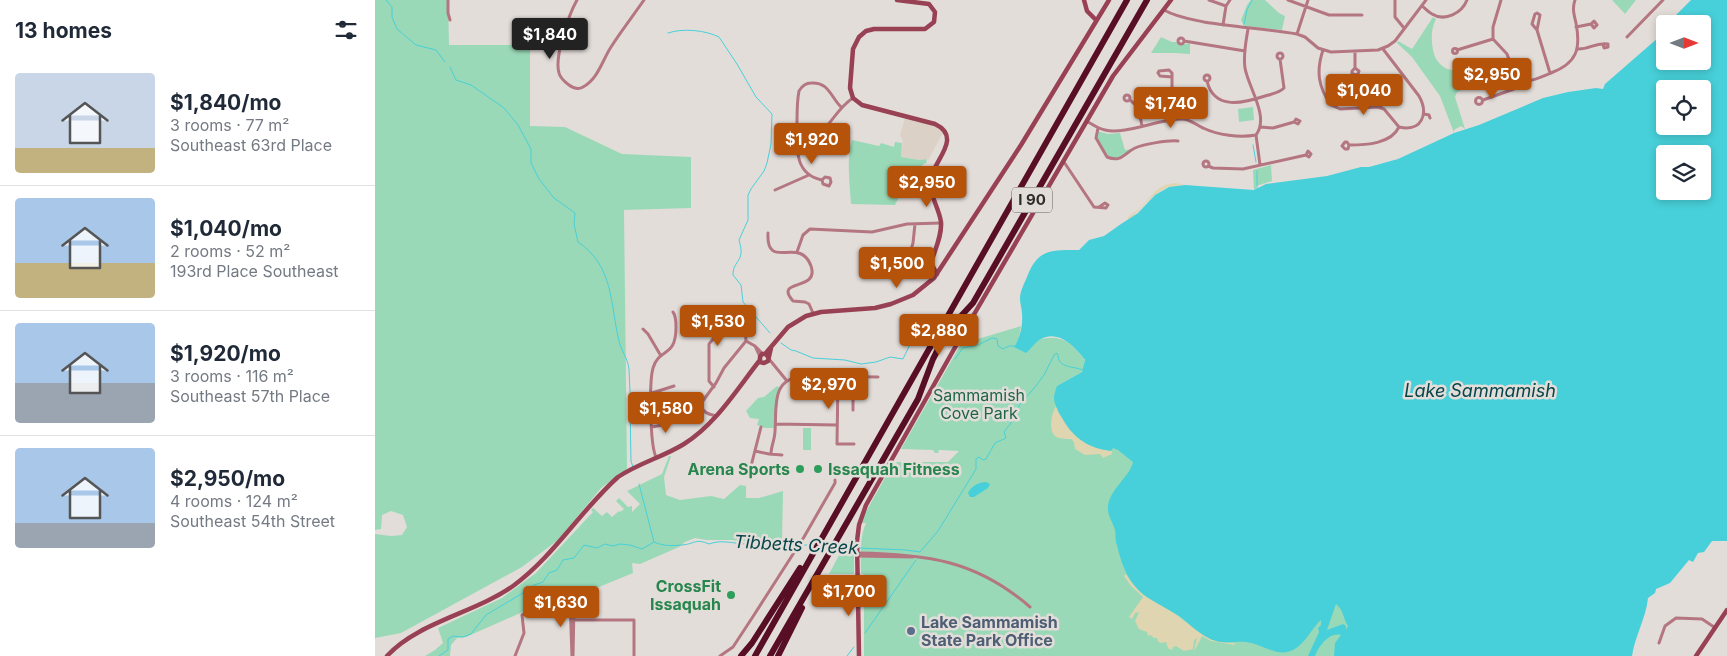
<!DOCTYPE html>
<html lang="en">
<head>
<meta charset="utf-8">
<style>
	:root { --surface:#fff; --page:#f2f2f3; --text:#1f2937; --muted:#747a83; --line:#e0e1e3; --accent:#b45309 }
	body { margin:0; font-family:Inter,sans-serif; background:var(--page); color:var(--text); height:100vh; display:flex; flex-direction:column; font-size:19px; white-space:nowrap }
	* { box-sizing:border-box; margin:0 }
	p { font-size:16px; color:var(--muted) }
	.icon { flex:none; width:28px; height:28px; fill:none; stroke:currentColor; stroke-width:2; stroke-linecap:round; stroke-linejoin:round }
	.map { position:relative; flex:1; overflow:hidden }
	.sheet { display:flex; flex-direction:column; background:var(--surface); width:375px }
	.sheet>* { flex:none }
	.needle { width:32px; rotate:90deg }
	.buttons { position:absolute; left:1281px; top:15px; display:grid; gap:10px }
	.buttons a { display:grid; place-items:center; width:55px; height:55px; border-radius:5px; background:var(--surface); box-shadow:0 2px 8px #0003; font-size:25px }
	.price { position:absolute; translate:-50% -42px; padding:0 11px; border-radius:5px; background:var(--accent); color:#fff; font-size:16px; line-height:32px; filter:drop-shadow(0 1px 2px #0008) }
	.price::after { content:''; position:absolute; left:50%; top:30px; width:15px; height:11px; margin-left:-8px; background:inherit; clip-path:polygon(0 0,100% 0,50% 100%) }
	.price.on { background:#222; color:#fff }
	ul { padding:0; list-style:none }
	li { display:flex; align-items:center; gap:15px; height:125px; padding:0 15px }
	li+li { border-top:1px solid var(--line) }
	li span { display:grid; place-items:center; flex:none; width:140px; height:100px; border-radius:5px; color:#555 }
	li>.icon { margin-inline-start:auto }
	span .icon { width:60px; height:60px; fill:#fffc; stroke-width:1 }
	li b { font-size:21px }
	h2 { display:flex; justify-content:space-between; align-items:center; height:60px; padding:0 15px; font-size:21px }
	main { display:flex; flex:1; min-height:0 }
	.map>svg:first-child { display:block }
	.built { fill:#dbd1c7 }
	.green { fill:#9ad9b7 }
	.sand { fill:#dfd5b0 }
	.water { fill:#47d0d9; fill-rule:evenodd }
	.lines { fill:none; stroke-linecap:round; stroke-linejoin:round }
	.stream { stroke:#47d0d9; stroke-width:1 }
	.street { stroke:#b47680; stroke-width:3 }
	.secondary { stroke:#994154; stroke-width:4.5 }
	.highway { stroke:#580e24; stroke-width:6 }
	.leisure-dot { fill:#2e9e5b; stroke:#e3ddd9; stroke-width:2 }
	.service-dot { fill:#5c6f8a; stroke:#e3ddd9; stroke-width:2 }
	.labels { text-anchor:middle; stroke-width:5; stroke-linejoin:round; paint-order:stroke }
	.shield { fill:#e3ddd9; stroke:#64615e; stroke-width:1 }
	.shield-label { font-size:15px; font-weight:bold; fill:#2e2c2a }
	.park-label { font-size:16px; fill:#1f6647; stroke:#e3ddd9 }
	.leisure-label { font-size:16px; font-weight:bold; fill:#27864d; stroke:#e3ddd9; text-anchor:end }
	.service-label { font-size:16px; font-weight:bold; fill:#4e5e75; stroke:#e3ddd9; text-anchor:start }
	.water-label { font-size:18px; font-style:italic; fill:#06464a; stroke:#e3ddd9 }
</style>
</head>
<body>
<main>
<section class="sheet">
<h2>13 homes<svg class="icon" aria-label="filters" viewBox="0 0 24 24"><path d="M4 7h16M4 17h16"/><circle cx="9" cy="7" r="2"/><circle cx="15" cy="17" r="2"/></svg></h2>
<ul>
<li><span style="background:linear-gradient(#c9d6e8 75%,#c2b280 0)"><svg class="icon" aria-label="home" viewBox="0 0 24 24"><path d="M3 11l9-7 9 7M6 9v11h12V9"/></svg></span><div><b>$1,840/mo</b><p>3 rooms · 77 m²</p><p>Southeast 63rd Place</p></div></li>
<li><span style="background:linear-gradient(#a9c7e8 65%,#c2b280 0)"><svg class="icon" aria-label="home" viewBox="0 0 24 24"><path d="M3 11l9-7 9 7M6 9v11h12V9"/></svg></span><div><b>$1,040/mo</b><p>2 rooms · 52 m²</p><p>193rd Place Southeast</p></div></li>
<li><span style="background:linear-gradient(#a9c7e8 60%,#9aa5b1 0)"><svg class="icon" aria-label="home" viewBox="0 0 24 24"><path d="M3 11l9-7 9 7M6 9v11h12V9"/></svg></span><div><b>$1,920/mo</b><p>3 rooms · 116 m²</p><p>Southeast 57th Place</p></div></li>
<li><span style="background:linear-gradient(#a9c7e8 75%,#9aa5b1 0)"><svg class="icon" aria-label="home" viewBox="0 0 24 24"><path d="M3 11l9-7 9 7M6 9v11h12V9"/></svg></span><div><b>$2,950/mo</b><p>4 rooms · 124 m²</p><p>Southeast 54th Street</p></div></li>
</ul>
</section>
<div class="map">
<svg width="1352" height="656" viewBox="0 0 1352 656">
	<rect width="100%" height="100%" fill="#e3ddd9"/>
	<!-- built -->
	<path class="built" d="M530 118 560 126 568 133 553 160 551 159 546 160 526 157 528 141 525 135Z"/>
	<!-- green -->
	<path class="green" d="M0 0H73L74 45H155V126L190 127 247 154 316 157V208L249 210 252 469 226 488 183 540 147 567 26 633 0 638V534L16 536 27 535 32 527 28 515 16 511 7 515 6 529 0 530Z
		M876 0H890L904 13 910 16 907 30 869 26 866 20 872 5Z
		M1237 0H1261L1250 14Z
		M1058 17 1061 19C1056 29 1056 39 1058 50 1059 55 1061 60 1065 64 1082 81 1096 55 1112 61 1117 63 1119 69 1122 73L1134 69V71L1116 76 1082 92 1080 97 1090 129 1086 126 1079 130V133L1065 96 1037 57 1022 43 1023 41 1037 49Z
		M786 37 797 42H801L805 45 815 43V54L799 53H776Z
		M878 107 879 120 864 122 863 109Z
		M722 131 733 134 745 133 750 150 757 149 749 157 734 158 721 139Z
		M477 140 504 146 506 143 519 147 520 142 527 143 526 157 545 160 551 159 552 162 535 174 520 205 476 204C475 186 471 158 477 140Z
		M896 165 897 181 881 186V189L879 190 878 170Z
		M646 326 644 338 639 347C672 337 688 328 710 361L707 372 682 386 958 589 973 598 977 656H489V576L488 574H486C486 557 484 539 491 523H487L488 517 511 476 515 474 522 462H573L584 451 564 450 563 453H560L558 450 526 449 586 344Z
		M402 386 406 389 403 394 401 428H390L382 425 384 419 375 418 371 411 383 398 389 397Z
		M428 428H436V450H428Z
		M294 456H296L289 477 291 495 305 500 336 496 349 499 365 485 371 486V498H384L408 491 407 542 390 543 356 540H331L320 538 310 542 304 547 265 564 257 563 258 573 202 596 197 592 193 598 153 613 150 611 91 637 82 638 76 645 75 656H50L60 650 68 643 63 628 127 598 161 573 218 512 216 510 218 508 227 516 232 512 237 517 244 511 245 512 249 509 241 501 244 498 253 507 257 506V512L265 504 252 491 287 474Z
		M471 542H479V574H454Z"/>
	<!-- sand -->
	<path class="sand" d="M800 183 810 185C805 186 798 186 793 187 777 193 766 210 753 220V217C757 214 761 211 765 208 777 197 780 185 800 183Z
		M681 406 684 414 713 444 737 451V454L728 458 725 454 710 455 700 449 699 442 696 439C693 439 688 439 684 438 672 435 676 414 681 406Z
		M751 574C763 595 783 602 802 615 812 622 826 635 836 639 843 642 851 643 859 643L860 645 836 641 827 636 819 652 822 637 819 641 818 649 809 651 801 646 798 647 797 650C791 648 793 646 791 642L785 643 783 641 782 638H779L776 635 773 636 772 632 764 629 760 621 764 612 760 613 757 619 754 617 768 597 756 586 749 576Z"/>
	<!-- water -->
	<path class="water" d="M1316 0H1352V541H1337L1329 552 1323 553 1318 562 1314 560 1295 583 1281 589 1280 593 1273 598C1271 618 1260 636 1257 656H959L960 643 966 635C954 632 944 646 940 656H933L944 632 943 628 946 625V620C935 630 928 649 912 652 899 655 884 643 871 642 862 641 852 644 841 641 829 638 814 624 804 616 795 610 784 605 775 599 755 587 747 567 742 545 740 541 741 535 740 530 738 523 733 516 733 509 732 491 755 477 758 462L743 450 738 448 736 451C712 448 697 437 686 416 683 411 679 403 679 398 679 394 681 389 682 386L707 372 710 360C701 348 684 329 666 339 661 341 656 349 651 353L639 347C645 338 648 326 647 314 647 309 645 304 645 299 645 291 649 284 652 277 663 248 677 250 704 250L714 240 729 236 746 224 763 213 780 195 794 187 810 185 879 190 891 184 952 176 986 167H994L1023 159 1079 133 1104 125 1168 98 1193 92 1221 88 1228 89 1230 84 1284 37 1290 27V61H1328V24H1292ZM1290 89H1328V126H1290ZM1290 154H1328V191H1290ZM961 604C969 610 968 619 973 626L971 630V626L968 624 952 630Z
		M611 482 615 484 613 488 599 497H595L593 493C596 486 604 482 611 482Z"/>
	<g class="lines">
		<!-- stream -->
		<path class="stream" d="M11 0 17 7V17L22 29 41 45 61 50 70 62
			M869 24 872 10 877 0
			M293 33C307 28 330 30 344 37L362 64 381 97 397 114 396 144 392 163 389 171 376 189 373 195V220L364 240C371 263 358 259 358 275L366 285 368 302 395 333
			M75 67 81 80 96 85 129 108 143 125 156 149V163L164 179 179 198 200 213 199 224 203 242C239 266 235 304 244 341 246 350 253 359 254 369 256 400 255 431 256 461L258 467
			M878 145 881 162
			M882 171V190
			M406 343 416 350 421 351 438 358 470 360 486 364 501 362 515 357 528 359 539 336 544 339
			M580 359 588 348 603 345 617 338 622 339 623 346 628 349 634 346H641
			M264 484 279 542
			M445 546H456
			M460 547 531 550 545 552 563 531 598 474 601 469V459L604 457 608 460 611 459 620 443 631 438 629 432 636 423 639 414 646 403 660 387 669 375 679 355 682 353 683 355C683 368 698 366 708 370
			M490 633 541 560
			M64 656 73 650V639L78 636 88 637 96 634 111 615 148 593 159 585 168 582 174 573 182 570 188 560 199 558 209 545 222 548 230 544 238 546 245 544 255 545 267 549 279 542C288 546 297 546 307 545 320 544 320 538 334 544 347 539 359 544 372 544 376 545 380 543 384 543 388 544 388 545 392 545 407 545 423 545 439 545
			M472 656 479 647"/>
		<!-- street -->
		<path class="street" d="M73 0V13L75 20
			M202 0C194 14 179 57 184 73 185 78 190 82 194 85 198 88 203 90 208 87 223 79 227 61 236 47 246 31 258 16 269 0
			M834 0 851 6
			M913 0 954 15H987
			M1020 0V17L1029 28
			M1126 0 1118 27V39L1132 54 1140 76 1146 81
			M1047 6C1050 8 1053 12 1057 14 1070 22 1087 13 1092 0
			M789 10C801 17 815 19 829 22 860 27 891 29 922 34L930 37 943 48 956 52 1003 50 1013 46 1020 41 1051 0
			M848 25 851 6 855 0
			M1201 27 1216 24 1219 21 1222 25 1219 28 1216 24
			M873 29C871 41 868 55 870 68 873 87 895 117 881 135L885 165
			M1162 30 1157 24 1160 14 1162 13 1165 15 1162 30 1175 73
			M922 34 933 0
			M1252 37 1288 0
			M803 41a3 3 0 1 1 6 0a3 3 0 1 1-6 0Z
			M809 41 870 51
			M1077.5 51a2.5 2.5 0 1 1 5 0a2.5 2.5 0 1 1-5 0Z
			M1008 49 1044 96C1054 114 1047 132 1024 127
			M1202 49C1214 50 1220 42 1233 44V47L1229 48 1228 44
			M948 50C941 71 943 87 956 105L965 109 1003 107 1009 109 1024 127
			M1082 50 1118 39
			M980 52V68L977 71V73L980 75 983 74 984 71 980 68
			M902 56a3 3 0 1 1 6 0a3 3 0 1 1-6 0Z
			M829 78a3 3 0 1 1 6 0a3 3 0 1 1-6 0Z
			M832 81C839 111 869 103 890 96 897 94 904 93 909 88L905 59
			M749 98a3 3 0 1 1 6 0a3 3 0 1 1-6 0Z
			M1100.5 101a3.5 3.5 0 1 1 7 0a3.5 3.5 0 1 1-7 0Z
			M755 100 763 107 767 126
			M1108 100 1139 89 1146 81C1157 82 1166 77 1176 73 1202 63 1206 49 1201 23 1199 15 1197 8 1200 0
			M1000 107 1001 102 1004 100 1006 103V108
			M1049 114 1054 115 1055 118
			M797 120V73L794 70 784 71 783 73 785 76 797 77
			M713 122C718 125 724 129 730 130 750 135 784 119 807 119 815 119 821 125 828 128 843 135 864 138 881 135
			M886 127 898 128 919 122 921 119 925 121 923 124 919 122
			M723 128 721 138 732 157C747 163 749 153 760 148 769 144 793 140 803 141
			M422 145C448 144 458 110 478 98
			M974 145 973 149H970L967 146 970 142H972L974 145C991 145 1016 144 1024 127
			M828 164a3 3 0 1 1 6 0a3 3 0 1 1-6 0Z
			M689 162 719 207 731 208 733 205 730 203 724 207
			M833 166 838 168 868 169 931 155 933 151 936 154 934 157 931 155
			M447 180 448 184 454 186 456 182 455 178 450 177 447 180C418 174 422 146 422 122 422 112 422 101 424 91 427 86 430 83 436 83 454 82 455 96 466 107
			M400 190 434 175
			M393 233C391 272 425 235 436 266 445 292 398 278 418 301L430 302 434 304 438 313
			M422 252 428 235 435 229 497 232 532 224 566 223
			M497 269V275L491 274V270L494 268 497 269C508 262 519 272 530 269L538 243 540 224
			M522 269 520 277 523 280 527 278 528 270
			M268 329 273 334 286 356
			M385 357 380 346 388 354
			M394 359 412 381
			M463 376 462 444H479
			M339 387 334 381V344C339 337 357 322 364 321L370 326 371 341
			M277 393 299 386
			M478 410V376
			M341 416C334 414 328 413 325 405L327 402 341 383 349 368 371 341 380 346
			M401 424 462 425
			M277 427 288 425 301 420
			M380 451 394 454 407 455
			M396 454C396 446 400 439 400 431 402 408 395 379 428 376L503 377
			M281 457C275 445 274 382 278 368 284 347 301 359 301 327 301 321 301 316 298 312
			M374 474 386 427
			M482 553C551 554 601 560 655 607
			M482 556 538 557
			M195 600 197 656
			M199 620H259V656
			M1284 643 1290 626 1301 618 1327 619 1339 627
			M140 656 149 633 147 615 193 598
			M198 656 199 606 202 596 198 592 194 593V599L197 601 201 599
			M345 656 358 647 379 615 429 537 460 483V480"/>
		<!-- secondary -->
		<path class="secondary" d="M522 0 554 4 560 12 559 22 550 29H499L491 31 484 37 478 49 475 88 478 98 487 105 560 124C589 138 557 162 555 181 554 194 564 208 566 222 567 236 560 249 556 263L562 274
			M709 0 712 11 721 20
			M390 354 413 327 431 316 446 312 500 308 516 304 538 295 559 278 646 145 734 0
			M393 357 391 354H387L385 357V362L389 363 393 361 396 348
			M12 656C43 622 100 613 138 586 179 556 206 510 243 477 264 463 288 457 309 444 341 424 362 389 385 360
			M484 656 482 541 484 525 491 505 587 335 738 76 796 0
			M1321 656 1352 610"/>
		<!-- highway -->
		<path class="highway" d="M366 656 377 643 425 568
			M380 656 752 0
			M395 656 543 399 558 359 573 330 598 303 772 0
			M403 656 427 608"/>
	</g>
	<!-- markers -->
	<g class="leisure-dot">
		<circle cx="425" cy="469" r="5"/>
		<circle cx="443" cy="469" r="5"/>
		<circle cx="356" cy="595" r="5"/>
	</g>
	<circle class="service-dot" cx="536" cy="631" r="5"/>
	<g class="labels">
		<!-- shield labels -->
		<rect class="shield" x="637" y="187.5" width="40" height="25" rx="4"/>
		<g class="shield-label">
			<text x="657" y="205">I 90</text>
		</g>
		<!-- park labels -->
		<g class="park-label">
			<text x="604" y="401">Sammamish<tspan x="604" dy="18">Cove Park</tspan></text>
		</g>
		<!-- leisure labels -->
		<g class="leisure-label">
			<text x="415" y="475">Arena Sports</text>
			<text x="453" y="475" text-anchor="start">Issaquah Fitness</text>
			<text x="346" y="592">CrossFit<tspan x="346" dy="18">Issaquah</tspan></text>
		</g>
		<!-- service labels -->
		<g class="service-label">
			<text x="546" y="628">Lake Sammamish<tspan x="546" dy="18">State Park Office</tspan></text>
		</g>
		<!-- water labels -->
		<g class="water-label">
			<text x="1105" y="397">Lake Sammamish</text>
			<text transform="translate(421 545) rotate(3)" y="6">Tibbetts Creek</text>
		</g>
	</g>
</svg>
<div class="buttons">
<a><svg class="needle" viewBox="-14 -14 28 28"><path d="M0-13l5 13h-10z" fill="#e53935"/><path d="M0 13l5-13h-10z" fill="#747a83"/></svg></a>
<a><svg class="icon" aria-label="locate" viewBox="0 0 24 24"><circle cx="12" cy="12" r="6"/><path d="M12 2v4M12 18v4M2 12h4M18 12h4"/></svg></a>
<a><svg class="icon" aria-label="layers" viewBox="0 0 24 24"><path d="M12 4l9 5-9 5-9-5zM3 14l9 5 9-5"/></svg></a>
</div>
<b class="price on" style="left:175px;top:60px">$1,840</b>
<b class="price" style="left:1117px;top:100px">$2,950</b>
<b class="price" style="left:989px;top:116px">$1,040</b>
<b class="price" style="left:796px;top:129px">$1,740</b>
<b class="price" style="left:437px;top:165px">$1,920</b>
<b class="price" style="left:552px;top:208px">$2,950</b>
<b class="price" style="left:522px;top:289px">$1,500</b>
<b class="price" style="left:343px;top:347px">$1,530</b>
<b class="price" style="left:564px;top:356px">$2,880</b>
<b class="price" style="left:454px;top:410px">$2,970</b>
<b class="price" style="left:291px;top:434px">$1,580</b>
<b class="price" style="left:474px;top:617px">$1,700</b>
<b class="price" style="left:186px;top:628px">$1,630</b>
</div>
</main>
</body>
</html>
